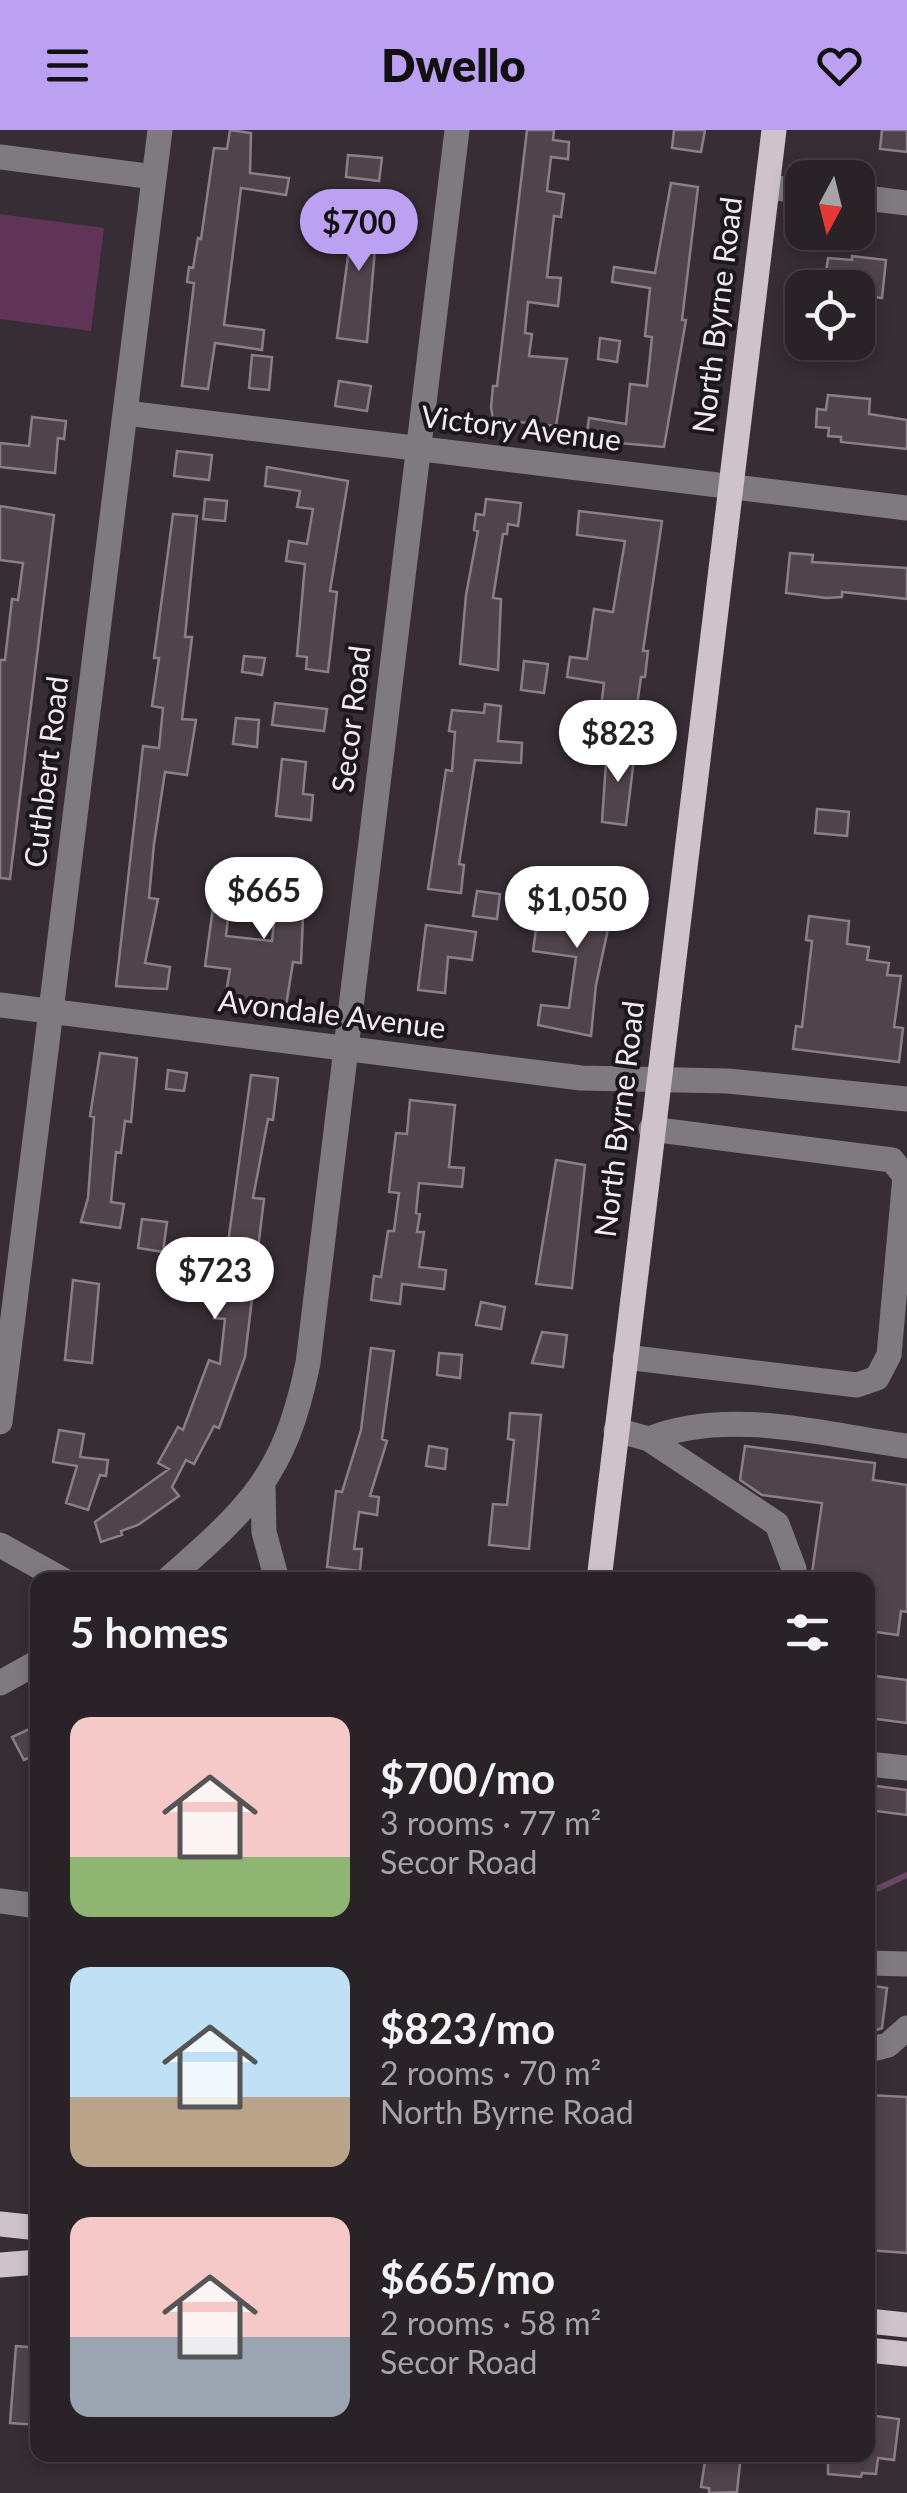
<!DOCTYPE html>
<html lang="en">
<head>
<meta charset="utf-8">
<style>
	:root { --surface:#292227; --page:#312a2f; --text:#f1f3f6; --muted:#a5a4a7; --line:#453f44; --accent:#bca0f2 }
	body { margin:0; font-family:Lato,sans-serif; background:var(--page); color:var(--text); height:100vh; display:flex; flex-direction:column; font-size:38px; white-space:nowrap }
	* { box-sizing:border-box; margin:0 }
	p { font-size:32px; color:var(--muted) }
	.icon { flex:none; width:55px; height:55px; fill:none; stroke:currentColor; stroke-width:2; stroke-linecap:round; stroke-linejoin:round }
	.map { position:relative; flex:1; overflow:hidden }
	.drawer { position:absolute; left:30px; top:1442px; width:845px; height:890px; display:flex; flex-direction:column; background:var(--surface); border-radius:20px; box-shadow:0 5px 15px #0003,0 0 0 2px var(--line) }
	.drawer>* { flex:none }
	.needle { width:65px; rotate:187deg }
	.buttons { position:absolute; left:785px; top:30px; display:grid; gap:20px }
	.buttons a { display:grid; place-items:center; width:90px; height:90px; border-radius:20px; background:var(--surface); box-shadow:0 5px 15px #0003,0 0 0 2px var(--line); font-size:50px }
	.price { position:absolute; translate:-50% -85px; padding:0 22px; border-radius:35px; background:#fff; color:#222; font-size:32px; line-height:65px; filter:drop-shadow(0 2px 5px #0008) }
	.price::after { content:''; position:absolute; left:50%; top:60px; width:30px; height:22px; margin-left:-15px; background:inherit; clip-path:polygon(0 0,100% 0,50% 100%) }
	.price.selected { background:var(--accent); color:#111 }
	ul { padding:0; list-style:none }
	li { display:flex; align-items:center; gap:30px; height:250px; padding:0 40px }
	li span { display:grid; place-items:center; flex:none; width:280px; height:200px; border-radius:20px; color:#555 }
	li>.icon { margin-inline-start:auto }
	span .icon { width:120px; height:120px; fill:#fffc; stroke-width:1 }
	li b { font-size:42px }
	h2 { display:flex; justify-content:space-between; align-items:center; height:120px; padding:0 40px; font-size:42px }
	header { display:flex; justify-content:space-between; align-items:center; height:130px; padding:0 40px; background:var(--accent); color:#111; font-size:45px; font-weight:800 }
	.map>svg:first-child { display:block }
	.green { fill:#603456 }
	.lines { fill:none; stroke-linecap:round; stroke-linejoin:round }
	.stream { stroke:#694663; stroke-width:6 }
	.building { fill:#50444c; stroke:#8b7f87; stroke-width:2.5 }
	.minor { stroke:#7f7a7e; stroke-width:25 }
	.major { stroke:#cec3cb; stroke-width:25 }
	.labels { text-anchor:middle; stroke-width:8; stroke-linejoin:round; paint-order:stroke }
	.street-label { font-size:30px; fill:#f1eaef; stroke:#1c171a }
</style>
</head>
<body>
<header><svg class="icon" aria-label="menu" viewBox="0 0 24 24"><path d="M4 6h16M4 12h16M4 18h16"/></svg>Dwello<svg class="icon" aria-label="heart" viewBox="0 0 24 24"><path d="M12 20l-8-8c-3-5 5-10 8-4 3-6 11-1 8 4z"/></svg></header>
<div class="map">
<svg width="907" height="2363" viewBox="0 0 907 2363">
	<rect width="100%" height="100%" fill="#372d34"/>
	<!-- green -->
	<path class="green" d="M0 84 104 98 91 201 0 189Z"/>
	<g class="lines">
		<!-- stream -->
		<path class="stream" d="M868 1763 907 1745"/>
	</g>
	<!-- building -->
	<path class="building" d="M230 0 251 3 250 43 289 48 286 65 241 58 224 195 264 200 262 220 215 213 208 259 182 256 194 153 187 152 189 137 193 138 198 108 201 109 214 18 227 19Z
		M527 0H554L553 10 569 12 568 29 551 27 547 61 564 64 561 87 554 86 547 147 561 148 558 176 528 172 525 203 532 204 529 226 567 229 556 296 493 289 491 277 493 256H497Z
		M674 0H705L701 22 672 18Z
		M882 0H907V22L880 19Z
		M348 25 382 28 379 51 346 47Z
		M671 53 698 57 682 190H686L664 317 586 310 589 288 626 294 630 254 647 256 652 207 645 206 650 158 612 152 614 137 655 143Z
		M346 80 384 86 380 108H376L367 212 337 208 351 104 342 102Z
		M852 126 886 130 882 168 858 165V158H824L828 128 852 130Z
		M600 208 620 211 617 232 598 229Z
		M252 225 272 227 269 260 249 258Z
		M339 251 371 256 367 281 335 276Z
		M828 265 870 269 869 284 907 290V319L841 312V307L828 306 829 298 816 297 817 279 826 280Z
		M32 287 66 291 64 309 58 308 55 343 0 337V313L29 316Z
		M177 321 212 325 209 350 174 346Z
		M267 337 348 351 330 461 337 462 328 542 306 539 307 527 297 526 305 434 286 431 289 411 307 414 313 379 297 377 300 361 265 356Z
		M205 369 227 371 225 391 203 389Z
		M486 369 521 373 518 396 508 394 507 404H503L493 468 501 469 498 540 460 534 466 465 478 401 474 400 476 384 484 385Z
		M0 376 54 385 10 749 0 748V530H5L12 469 18 470 23 433 0 430Z
		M579 381 662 391 643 521H648L645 547H641L635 590 600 585 604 553 567 547 570 527 587 529 594 479 613 482 625 411 577 405Z
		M173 384 197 386 185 507H192L182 589 196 590 187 645 165 642 154 714 149 768 158 769 145 833 170 837 167 859 144 858 116 856 143 616 159 618 163 578 152 576 159 528H154Z
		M790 423 813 425 812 432 907 438V469L842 462V467L826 468 786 463Z
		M244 526 265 528 262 545 242 542Z
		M524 531 548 534 544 563 521 560Z
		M275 573 327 579 324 601 272 595Z
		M485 574 501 576 498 611 522 613 521 633 475 630 459 734 464 735 461 763 428 759 446 640 452 641 455 602 449 601 452 580 484 583Z
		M236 588 259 590 257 617 233 614Z
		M607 617 635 620 626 695 602 692Z
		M282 629 306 632 303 664 313 665 311 690 276 686Z
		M817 679 849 682 847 706 815 703Z
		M260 735 312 741 310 764H304L301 833 293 832 286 876 225 869 230 839 205 836 213 778 229 780 226 806 272 811 277 761 258 758Z
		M591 744 619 748 596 855 591 906 538 895 541 875 569 878 576 827 533 821 540 770 585 781Z
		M477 761 500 764 497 789 473 786Z
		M809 786 849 791 847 814 869 817 867 830 889 833 887 845 901 846 894 897 903 898 899 932 793 919 796 896 802 897 812 811 806 810Z
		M426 795 476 802 472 830 448 827 445 863 418 860Z
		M100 923 137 928 131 992 125 991 121 1023 116 1022 111 1072 124 1074 120 1098 81 1092 88 1068 94 987 90 986Z
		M168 940 187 943 184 961 166 959Z
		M251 945 278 948 273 990 268 989 253 1068 264 1069 245 1227 219 1298 214 1296 194 1334 186 1330 172 1357 179 1366 138 1395 121 1401 122 1405 101 1412 95 1392 169 1339 158 1333 178 1297 183 1300 209 1230 220 1234 225 1189 214 1188 218 1154 182 1148 185 1129 225 1135Z
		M410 970 455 975 449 1037 464 1038 462 1057 419 1053 416 1083 420 1084 417 1102H424L419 1137 446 1140 444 1159 402 1154 400 1174 371 1170 374 1146 381 1147 388 1101H394L399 1063 389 1062 392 1036 396 1003 407 1004Z
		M556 1030 585 1035 572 1158 536 1154Z
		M142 1089 167 1092 163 1122 138 1118Z
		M73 1150 99 1154 92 1233 65 1230Z
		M481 1172 505 1177 501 1199 476 1195Z
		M542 1202 567 1205 563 1237 532 1233Z
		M371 1218 394 1221 382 1309 387 1311 370 1366 379 1367 377 1385 359 1382 354 1419H362L360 1441 327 1437 336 1361 342 1362 361 1300Z
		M439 1223 462 1225 460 1248 437 1245Z
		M510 1283 541 1285 529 1419 489 1415 493 1374 507 1375 514 1310 508 1309Z
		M59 1300 84 1304 80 1327 108 1330 106 1346 100 1345 88 1380 66 1373 77 1336 53 1332Z
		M429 1316 447 1319 445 1339 426 1336Z
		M745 1316 875 1333 873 1350 907 1355V1482L901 1481 898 1505 868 1501V1450H811L822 1373 762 1365 740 1350Z
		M868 1545 907 1550V1593L868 1588Z
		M38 1595V1623L24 1630 12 1607Z
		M868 1655 907 1660V1685L868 1680Z
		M868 1855 887 1858 882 1898 868 1903Z
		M868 1965 907 1967V2123L868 2120Z
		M16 2216 38 2218V2295L10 2293Z
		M868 2285 899 2289 894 2330 878 2328 876 2344 862 2343 861 2347 828 2344V2325H868Z
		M706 2325H741L737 2362 709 2363V2358L701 2357Z"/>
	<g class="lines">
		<!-- minor -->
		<path class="minor" d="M0 27 154 47
			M767 57 802 61
			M858 67 907 73
			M126 283 907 378
			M0 875 581 948 728 951 907 969
			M625 1227 857 1255 877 1248 889 1225 905 1046 892 1030 651 999
			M0 1292 160 0
			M616 1300 649 1309 777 1394 794 1439
			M649 1309C728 1277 824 1305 907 1316
			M263 1357 264 1402 277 1450
			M0 1415 63 1450
			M167 1450C250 1377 285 1346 308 1233L457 0
			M0 1553 38 1532
			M868 1634 907 1638
			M0 1771 38 1776
			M868 1833 907 1834
			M868 1920 888 1915 907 1898"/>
		<!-- major -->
		<path class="major" d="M599 1450 774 0
			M0 2094 38 2098
			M0 2135 38 2132
			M868 2191 907 2195
			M868 2220 907 2224"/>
	</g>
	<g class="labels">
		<!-- street labels -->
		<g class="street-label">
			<text transform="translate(718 185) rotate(-83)" y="10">North Byrne Road</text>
			<text transform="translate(521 299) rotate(7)" y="10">Victory Avenue</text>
			<text transform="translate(352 589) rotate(-83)" y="10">Secor Road</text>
			<text transform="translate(47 642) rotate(-83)" y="10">Cuthbert Road</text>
			<text transform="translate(332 885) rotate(7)" y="10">Avondale Avenue</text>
			<text transform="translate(620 989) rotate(-83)" y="10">North Byrne Road</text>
		</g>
	</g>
</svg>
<div class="buttons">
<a><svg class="needle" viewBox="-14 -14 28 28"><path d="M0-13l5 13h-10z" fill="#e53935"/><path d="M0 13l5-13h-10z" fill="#a5a4a7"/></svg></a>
<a><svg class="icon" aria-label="locate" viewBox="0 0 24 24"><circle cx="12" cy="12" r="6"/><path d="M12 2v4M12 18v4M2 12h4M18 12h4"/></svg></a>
</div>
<b class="price selected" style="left:359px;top:144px">$700</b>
<b class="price" style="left:618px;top:655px">$823</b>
<b class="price" style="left:264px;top:812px">$665</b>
<b class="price" style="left:577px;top:821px">$1,050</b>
<b class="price" style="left:215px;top:1192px">$723</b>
<section class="drawer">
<h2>5 homes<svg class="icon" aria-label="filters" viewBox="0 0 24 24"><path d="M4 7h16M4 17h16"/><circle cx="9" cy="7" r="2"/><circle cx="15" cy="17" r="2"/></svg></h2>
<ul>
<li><span style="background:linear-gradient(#f6c9c9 70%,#8fb573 0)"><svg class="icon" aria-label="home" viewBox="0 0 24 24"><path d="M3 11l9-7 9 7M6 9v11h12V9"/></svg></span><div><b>$700/mo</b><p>3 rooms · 77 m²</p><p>Secor Road</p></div></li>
<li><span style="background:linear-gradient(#bfe0f5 65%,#b9a48a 0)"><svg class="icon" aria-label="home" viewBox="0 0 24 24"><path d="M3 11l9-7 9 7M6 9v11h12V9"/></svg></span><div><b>$823/mo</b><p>2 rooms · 70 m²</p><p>North Byrne Road</p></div></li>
<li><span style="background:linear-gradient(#f6c9c9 60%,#9aa5b1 0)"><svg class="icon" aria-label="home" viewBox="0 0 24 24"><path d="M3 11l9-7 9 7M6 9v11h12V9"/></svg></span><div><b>$665/mo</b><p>2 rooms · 58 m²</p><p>Secor Road</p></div></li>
</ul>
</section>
</div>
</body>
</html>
